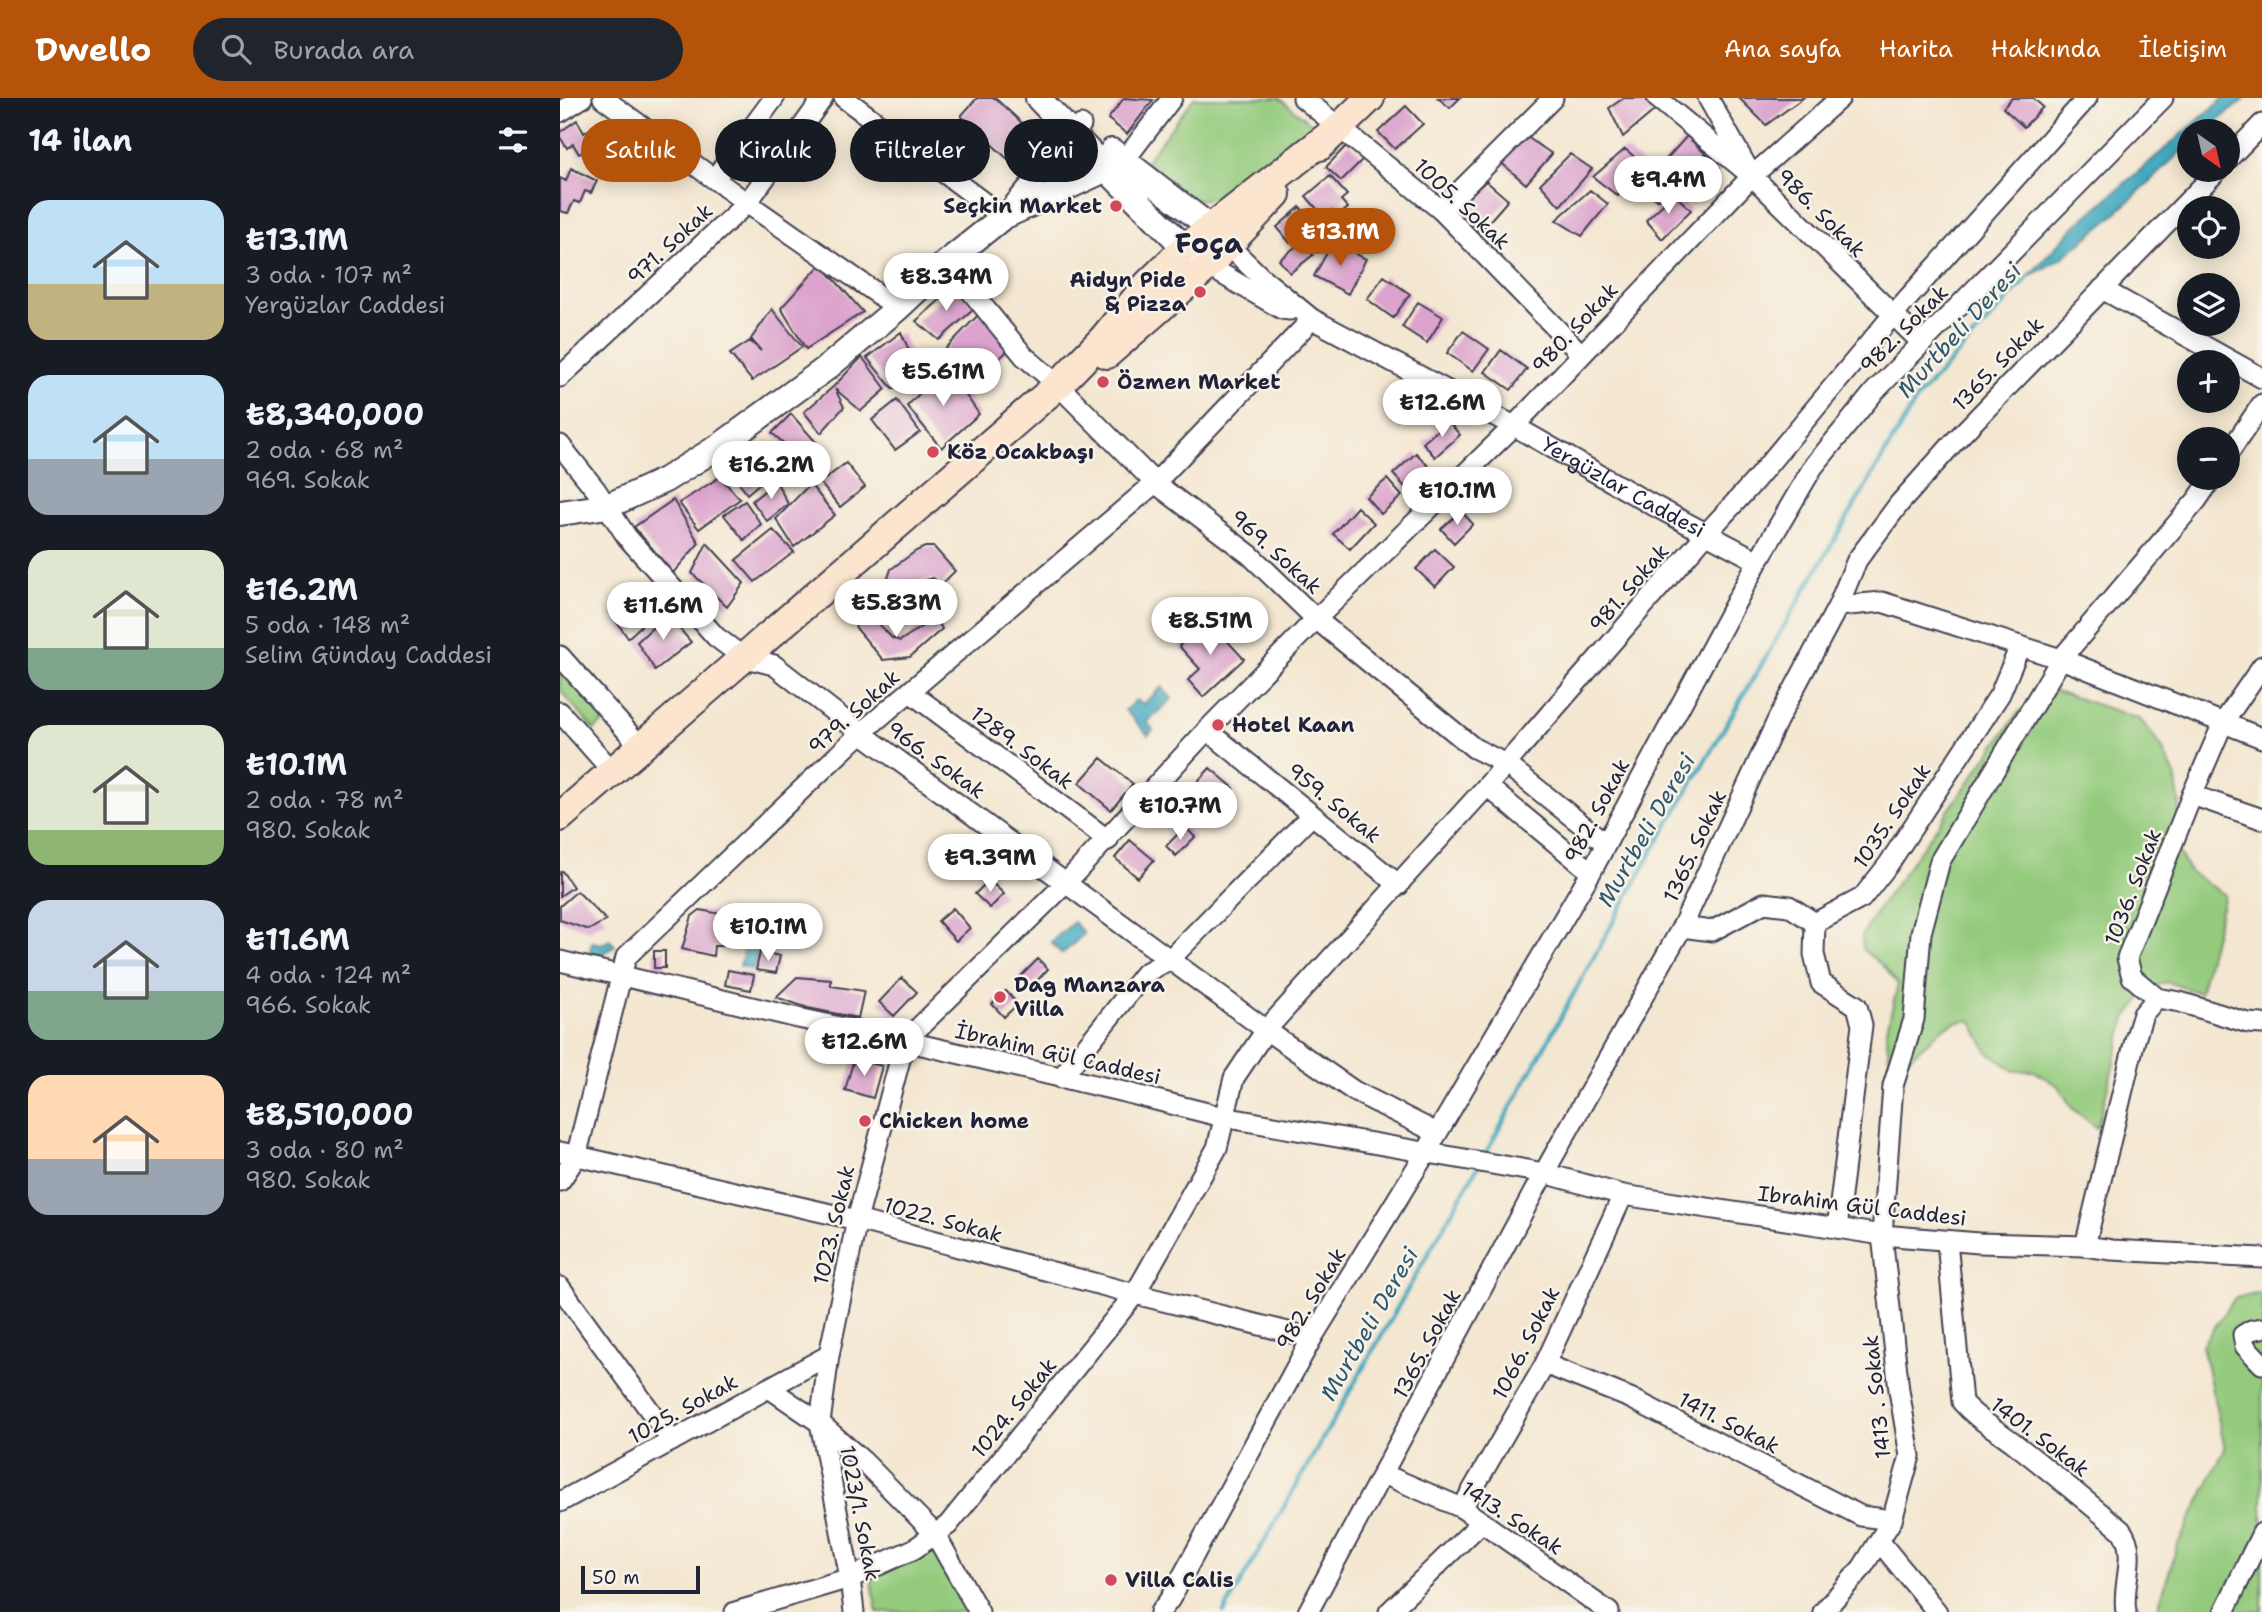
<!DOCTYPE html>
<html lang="tr">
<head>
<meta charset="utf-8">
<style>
	:root { --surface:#171b24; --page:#20242c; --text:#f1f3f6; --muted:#9ea1a6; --accent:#b45309 }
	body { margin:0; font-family:"Shantell Sans",sans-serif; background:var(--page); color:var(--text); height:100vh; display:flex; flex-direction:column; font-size:26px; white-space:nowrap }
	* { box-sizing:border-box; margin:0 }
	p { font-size:23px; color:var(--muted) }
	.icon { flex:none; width:38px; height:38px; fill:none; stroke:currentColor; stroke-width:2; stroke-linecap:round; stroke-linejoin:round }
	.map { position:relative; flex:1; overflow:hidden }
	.drawer { display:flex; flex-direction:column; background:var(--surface); width:560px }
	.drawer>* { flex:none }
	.banner { position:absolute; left:21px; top:21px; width:665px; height:63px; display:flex; gap:14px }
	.needle { width:46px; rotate:146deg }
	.fabs { position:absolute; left:1617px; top:21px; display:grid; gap:14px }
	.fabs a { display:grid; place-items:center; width:63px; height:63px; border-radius:50%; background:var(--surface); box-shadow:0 4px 18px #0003; font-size:35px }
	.scale { position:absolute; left:21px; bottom:18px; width:119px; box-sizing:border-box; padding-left:7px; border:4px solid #22223b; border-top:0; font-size:19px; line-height:24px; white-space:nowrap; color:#22223b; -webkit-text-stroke:5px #f7f3e8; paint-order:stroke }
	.price { position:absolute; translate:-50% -60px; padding:0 16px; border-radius:24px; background:#fff; color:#222; font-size:23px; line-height:46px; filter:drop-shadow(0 2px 4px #0008) }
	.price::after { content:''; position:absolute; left:50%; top:42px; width:21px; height:16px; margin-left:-10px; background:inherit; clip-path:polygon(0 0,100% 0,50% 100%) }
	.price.on { background:var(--accent); color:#fff }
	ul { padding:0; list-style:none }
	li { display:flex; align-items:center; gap:21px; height:175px; padding:0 28px }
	li span { display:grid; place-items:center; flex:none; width:196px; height:140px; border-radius:21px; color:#555 }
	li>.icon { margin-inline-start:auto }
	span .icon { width:84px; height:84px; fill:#fffc; stroke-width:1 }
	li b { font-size:30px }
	h2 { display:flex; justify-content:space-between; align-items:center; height:84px; padding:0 28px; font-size:30px }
	.chip { padding:0 24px; border-radius:32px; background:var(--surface); box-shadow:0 4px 18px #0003; font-size:24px; line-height:63px }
	.chip.on { background:var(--accent); color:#fff }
	header { display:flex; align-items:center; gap:42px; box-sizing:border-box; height:98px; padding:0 35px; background:var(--accent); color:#fff }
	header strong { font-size:33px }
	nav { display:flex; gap:38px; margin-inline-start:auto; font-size:24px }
	.search { width:490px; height:63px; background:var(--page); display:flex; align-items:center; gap:18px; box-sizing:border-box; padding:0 24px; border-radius:38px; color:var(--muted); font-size:26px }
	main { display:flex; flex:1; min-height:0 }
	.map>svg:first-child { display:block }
	.green { fill:#93ca7c; stroke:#5a765c; stroke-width:2 }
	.water { fill:#3fa9bf; stroke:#30667d; stroke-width:2 }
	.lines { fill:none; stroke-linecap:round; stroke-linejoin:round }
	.stream { stroke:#3fa9bf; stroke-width:4.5 }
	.building { fill:#dba3cd }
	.minor-casing { stroke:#424052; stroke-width:23 }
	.tertiary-casing { stroke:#424052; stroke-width:28 }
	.secondary-casing { stroke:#424052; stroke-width:32 }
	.minor { stroke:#fff; stroke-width:19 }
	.tertiary { stroke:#fff; stroke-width:24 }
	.secondary { stroke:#fce5cf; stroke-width:28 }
	.poi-dot { fill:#d1495b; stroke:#f7f3e8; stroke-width:2.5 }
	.labels { text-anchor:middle; stroke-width:5; stroke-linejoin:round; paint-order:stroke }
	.street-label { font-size:21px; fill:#22223b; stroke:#f7f3e8 }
	.poi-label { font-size:21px; font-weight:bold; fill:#22223b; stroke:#f7f3e8; text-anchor:start }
	.water-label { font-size:23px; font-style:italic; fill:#2e5870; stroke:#f7f3e8 }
	.district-label { font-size:28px; font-weight:bold; fill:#22223b; stroke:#f7f3e8 }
</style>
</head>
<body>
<header>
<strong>Dwello</strong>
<div class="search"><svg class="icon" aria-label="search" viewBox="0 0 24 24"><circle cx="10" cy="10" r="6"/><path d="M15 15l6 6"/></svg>Burada ara</div>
<nav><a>Ana sayfa</a><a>Harita</a><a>Hakkında</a><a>İletişim</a></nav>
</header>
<main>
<section class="drawer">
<h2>14 ilan<svg class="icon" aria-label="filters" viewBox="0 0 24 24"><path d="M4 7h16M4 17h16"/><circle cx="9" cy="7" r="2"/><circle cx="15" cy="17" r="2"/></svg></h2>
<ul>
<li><span style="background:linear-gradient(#bfe0f5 60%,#c2b280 0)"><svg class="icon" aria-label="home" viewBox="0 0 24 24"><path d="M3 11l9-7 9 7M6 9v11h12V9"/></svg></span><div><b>₺13.1M</b><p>3 oda · 107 m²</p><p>Yergüzlar Caddesi</p></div></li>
<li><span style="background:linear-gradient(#bfe0f5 60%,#9aa5b1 0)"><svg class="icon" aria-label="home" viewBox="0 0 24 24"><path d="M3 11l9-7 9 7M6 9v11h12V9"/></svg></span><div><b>₺8,340,000</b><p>2 oda · 68 m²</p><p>969. Sokak</p></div></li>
<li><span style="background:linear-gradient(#dfe7d0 70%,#7fa58c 0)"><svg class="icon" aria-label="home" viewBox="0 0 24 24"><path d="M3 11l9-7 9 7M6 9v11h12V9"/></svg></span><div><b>₺16.2M</b><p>5 oda · 148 m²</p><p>Selim Günday Caddesi</p></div></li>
<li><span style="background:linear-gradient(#dfe7d0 75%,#8fb573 0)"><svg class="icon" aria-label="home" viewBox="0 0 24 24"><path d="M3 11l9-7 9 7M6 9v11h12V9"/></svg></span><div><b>₺10.1M</b><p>2 oda · 78 m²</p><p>980. Sokak</p></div></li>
<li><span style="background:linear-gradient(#c9d6e8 65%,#7fa58c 0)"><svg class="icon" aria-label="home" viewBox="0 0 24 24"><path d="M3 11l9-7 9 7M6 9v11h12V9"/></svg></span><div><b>₺11.6M</b><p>4 oda · 124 m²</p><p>966. Sokak</p></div></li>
<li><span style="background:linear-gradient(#ffd9b3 60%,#9aa5b1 0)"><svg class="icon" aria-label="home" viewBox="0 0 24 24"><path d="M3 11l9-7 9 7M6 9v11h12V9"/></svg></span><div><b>₺8,510,000</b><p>3 oda · 80 m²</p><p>980. Sokak</p></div></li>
</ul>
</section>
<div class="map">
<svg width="1702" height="1514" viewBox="0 0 1702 1514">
	<rect width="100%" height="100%" fill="#f7f3e8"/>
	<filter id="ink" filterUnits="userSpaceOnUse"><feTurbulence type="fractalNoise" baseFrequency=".0143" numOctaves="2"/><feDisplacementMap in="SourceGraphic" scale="14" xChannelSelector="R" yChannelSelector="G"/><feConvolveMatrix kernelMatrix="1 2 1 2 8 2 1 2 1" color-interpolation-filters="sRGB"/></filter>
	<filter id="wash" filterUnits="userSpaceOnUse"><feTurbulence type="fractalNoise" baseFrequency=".00686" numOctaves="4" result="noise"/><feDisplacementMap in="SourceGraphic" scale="28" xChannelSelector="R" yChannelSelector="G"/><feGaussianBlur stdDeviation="1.57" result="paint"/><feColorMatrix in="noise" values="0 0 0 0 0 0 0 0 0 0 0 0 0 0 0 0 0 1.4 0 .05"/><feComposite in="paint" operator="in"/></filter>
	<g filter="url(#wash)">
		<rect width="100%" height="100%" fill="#f4e7d1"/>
		<!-- green -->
		<path class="green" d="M634 0H719L753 27C733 47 697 84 672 94 659 100 648 101 634 102L585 64Z
			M0 569 46 622 34 632 0 592Z
			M1490 591 1580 621 1601 648 1615 677 1620 709 1612 743 1630 774 1665 797 1640 895 1607 884 1589 890 1566 920 1537 1030 1513 1011 1498 988 1474 973H1454L1427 953 1411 922 1396 924 1382 931 1347 962 1330 966 1326 935 1338 886 1322 867 1303 852 1302 838 1318 811 1459 614Z
			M1702 1195V1514H1597L1617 1448 1665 1351 1642 1247 1675 1200Z
			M373 1447 411 1514H317L311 1478Z"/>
		<!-- water -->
		<path class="water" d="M1664 0H1686L1645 33H1629V46L1550 121 1502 160 1467 180 1514 129Z
			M333 491 338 497H355L360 492H364L367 502 346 520 324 500Z
			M602 589 612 601 587 624 593 632 588 637 565 612 576 602 583 606Z
			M514 824 524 836 502 856 491 844Z
			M187 837 196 839 200 847 193 872 180 868Z
			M50 842 55 848 40 858 29 856 32 844 42 846Z"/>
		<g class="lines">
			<!-- stream -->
			<path class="stream" d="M923 1060 1094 750 1358 299 1469 178
				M664 1514 918 1068"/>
		</g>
		<g id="blocks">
			<!-- building -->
			<path class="building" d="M417 0H435L488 49 464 76 401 18Z
				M564 0 593 2 567 36 548 21Z
				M878 0H900L890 10Z
				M1064 0H1087L1095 12 1063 39 1049 10Z
				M1179 0H1243L1206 27Z
				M1452 0H1473L1483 9 1464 29 1443 10Z
				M846 8 863 26 835 51 818 34Z
				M17 22 24 35 30 31 36 42 43 38 49 47 54 44 64 60 43 72 38 62 32 66 24 53 19 56 13 46 7 50 0 39V34Z
				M1127 38 1160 70 1137 100 1102 66Z
				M967 39 992 56 966 86 938 62Z
				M789 45 804 60 781 83 766 69Z
				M1065 51 1082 65 1058 98 1033 79Z
				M1010 56 1032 71 1000 108 980 86Z
				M1089 69 1110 88 1097 102 1079 85Z
				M11 70 37 83 31 95 25 93 20 105 14 103 8 115 0 113V80L6 83Z
				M770 78 787 97 781 102 788 110 777 119 771 112 763 118 746 98Z
				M926 83 948 102 920 134 897 109Z
				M1030 92 1048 106 1022 138 996 122Z
				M1114 96 1131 112 1102 141 1086 122Z
				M740 109 753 125 730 145 717 129Z
				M743 143 753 157 730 175 719 162Z
				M773 144 806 161 788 196 754 178Z
				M261 166 303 214 246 251 221 210Z
				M824 178 850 196 833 220 807 201Z
				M397 187 414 211 379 242 356 223Z
				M858 204 883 219 867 245 842 229Z
				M212 211 242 249 192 283 170 256 190 243 201 253 191 241Z
				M421 214 451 250 410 286 386 250Z
				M903 233 929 251 913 273 887 255Z
				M341 234 358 273 333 291 307 260Z
				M941 252 967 271 951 292 925 274Z
				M302 259 326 291 301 313 275 291 284 309 261 335 244 314 274 288Z
				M386 269 419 316 381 350 347 308Z
				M337 302 360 334 335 352 312 322Z
				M231 316 262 351 246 365 212 335Z
				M888 323 900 337 875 359 863 345Z
				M208 346 219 369 187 396 171 374Z
				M856 355 871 371 848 392 833 376Z
				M286 365 305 389 280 409 260 385Z
				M160 379 180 401 139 431 119 405Z
				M827 381 842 398 821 416 806 399Z
				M216 383 228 406 207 423 192 403Z
				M250 386 275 417 234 449 216 421Z
				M113 402 139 445 113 475 74 429Z
				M185 403 201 426 184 442 164 417Z
				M797 409 814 425 790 451 773 436Z
				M901 413 913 426 894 445 881 431Z
				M213 432 234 454 195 484 176 462Z
				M147 445 184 485 167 509 132 475Z
				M365 449H374L395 473 382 486 373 480 359 484 357 491 347 494 339 492 328 480 331 471 356 453Z
				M875 451 894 469 875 489 856 471Z
				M77 498 97 513 68 540 51 516Z
				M107 516 131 544 95 572 77 544Z
				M305 518 318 525 332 540 340 543 373 521 378 523 382 531 350 559 323 562 296 530 294 523Z
				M647 521 684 561 643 599 628 582 640 571 619 548Z
				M541 660 573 686 551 712 519 685Z
				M650 670 674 690 654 713 630 692Z
				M625 729 635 739 616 758 606 748Z
				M570 742 594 762 578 780 555 760Z
				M2 773 13 789 0 798V774Z
				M429 782 444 796 430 810 415 796Z
				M17 793 46 822 29 832 0 822V808Z
				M393 810 410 830 396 843 378 823Z
				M140 812 171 818 162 848H154L153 858 122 851 132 818Z
				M94 853H105V870H94Z
				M200 854 220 858 216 875 196 872Z
				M478 861 488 871 471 889 460 879Z
				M168 872 194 877 191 892 165 887Z
				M237 879 271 882V888L304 893 298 920 248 910 216 899Z
				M342 880 357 894 334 918 319 904Z
				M446 893 458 906 444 919 432 906Z
				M294 961 322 968 313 1000 285 992Z
				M301 1019 310 1021 309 1027 300 1025Z"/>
		</g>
	</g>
	<g filter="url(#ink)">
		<use href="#blocks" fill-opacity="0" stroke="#424052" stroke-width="2"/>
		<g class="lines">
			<!-- minor casing -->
			<g class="minor-casing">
				<g id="minor">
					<path d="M43 0 187 105 338 210"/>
					<path d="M284 0 443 119 521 27"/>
					<path d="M743 0 881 112 1021 256"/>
					<path d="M1097 0 1183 71"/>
					<path d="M1148 0 1192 78 1362 245"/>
					<path d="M0 14 22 0"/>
					<path d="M1668 61 1702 26"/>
					<path d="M564 63 612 0"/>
					<path d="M155 80 214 0"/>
					<path d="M881 112 993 0"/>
					<path id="s1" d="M668 147 702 180 752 221 954 328 1089 405 1198 463"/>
					<path d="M387 164 464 258 498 287 595 385 690 457 756 521 914 650 946 666 1045 745"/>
					<path d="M648 168 722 211 730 212"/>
					<path d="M1542 191 1702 280"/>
					<path d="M0 279 187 105 263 0"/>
					<path d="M0 347 36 392 67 439 156 539 183 559 214 567 301 635 706 932 794 993 877 1035"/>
					<path d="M1668 356 1702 306"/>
					<path d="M1278 508 1322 504 1501 561 1702 640"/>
					<path d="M0 558 81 649"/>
					<path d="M1702 568 1663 625 1632 697 1567 860 1572 879 1597 900 1620 904 1688 925 1702 926"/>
					<path d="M350 594 548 742"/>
					<path d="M0 614 53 674"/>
					<path d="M647 632 839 787"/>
					<path d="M927 688 1031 774"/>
					<path d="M1632 697 1702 721"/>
					<path d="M1122 829 1152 833 1204 805 1229 808 1255 825"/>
					<path d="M0 863 238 920 345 943 564 994 663 1019 984 1075 1063 1097 1322 1137 1419 1145 1525 1148 1552 1152 1702 1160"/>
					<path d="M501 980 585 875 609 862 752 717"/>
					<path d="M0 1054 297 1122 575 1196 752 1240"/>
					<path d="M0 1083 16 1059 66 859 301 635 595 385 752 221"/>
					<path d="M1277 1130 1302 927 1297 908 1261 885 1254 856 1255 825 1302 800 1328 767 1440 596 1460 548"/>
					<path d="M1387 1143 1402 1304C1416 1321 1436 1331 1454 1345 1490 1373 1525 1402 1561 1432 1579 1455 1561 1487 1566 1514"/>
					<path d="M1525 1148 1575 942 1583 916 1597 900"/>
					<path d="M0 1189 112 1343"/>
					<path d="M1702 1230 1691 1232 1683 1237 1685 1248 1702 1266"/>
					<path d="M985 1266 1070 1300 1301 1418 1332 1422"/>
					<path d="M209 1290 260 1325 303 1363 375 1436 419 1514"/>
					<path d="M823 1376 902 1410 1049 1514"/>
					<path d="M0 1404 269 1257"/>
					<path d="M902 1410 985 1266 1063 1097"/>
					<path d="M1320 1444 1377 1514"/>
					<path d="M175 1514 290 1480 354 1451 388 1427 575 1196 657 1050 674 980 706 932 927 688 1146 436 1192 386 1332 218 1527 0"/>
					<path d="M294 1514 290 1480 260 1325 269 1257 297 1122 345 943 505 786 647 632 756 521 954 328 1192 78 1280 0"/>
					<path d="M600 1514 610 1501 752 1240 865 1056 1031 774 1198 463 1253 369 1314 294 1603 0"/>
					<path d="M748 1514 984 1075 1122 829 1217 623 1278 508 1297 462 1339 406 1395 343 1658 72"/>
					<path d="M829 1514 922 1424"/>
					<path d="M1263 1514 1302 1470 1332 1422 1350 1358 1339 1292 1322 1137 1333 988 1354 921 1361 835 1380 763 1501 561 1637 402 1652 380"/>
					<path d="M1664 1514 1702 1435"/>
				</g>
			</g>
			<!-- tertiary casing -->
			<g class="tertiary-casing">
				<path id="tertiary" d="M478 0 546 71 625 150 641 162
					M552 53 650 129 663 142
					M0 415 48 408 105 382 161 347 268 269 338 210 387 164 443 119 564 63"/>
			</g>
			<!-- secondary casing -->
			<g class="secondary-casing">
				<path id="secondary" d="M760 48 810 0
					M547 256 648 168 716 96
					M0 719 498 287 543 241 588 186 625 150 771 36"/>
			</g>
			<!-- minor -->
			<use href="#minor" class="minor"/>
			<!-- tertiary -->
			<use href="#tertiary" class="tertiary"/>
			<!-- secondary -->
			<use href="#secondary" class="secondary"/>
		</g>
	</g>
	<!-- markers -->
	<g class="poi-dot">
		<circle cx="556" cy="108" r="7"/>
		<circle cx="640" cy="194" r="7"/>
		<circle cx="543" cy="284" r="7"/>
		<circle cx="373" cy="354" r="7"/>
		<circle cx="658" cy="627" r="7"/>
		<circle cx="440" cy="899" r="7"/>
		<circle cx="305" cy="1023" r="7"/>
		<circle cx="551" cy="1482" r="7"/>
	</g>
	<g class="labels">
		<!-- street labels -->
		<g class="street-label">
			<text transform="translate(902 106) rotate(43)" y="7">1005. Sokak</text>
			<text transform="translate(1261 115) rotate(45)" y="7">986. Sokak</text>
			<text transform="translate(110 146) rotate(-43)" y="7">971. Sokak</text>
			<text transform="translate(1015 230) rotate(-47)" y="7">980. Sokak</text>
			<text transform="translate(1344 231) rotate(-45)" y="7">982. Sokak</text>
			<text transform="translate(1438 266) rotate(-46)" y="7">1365. Sokak</text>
			<text dy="7" stroke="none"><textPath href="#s1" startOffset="466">Yergüzlar Caddesi</textPath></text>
			<text transform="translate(716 454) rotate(42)" y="7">969. Sokak</text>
			<text transform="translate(1069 490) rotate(-49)" y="7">981. Sokak</text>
			<text transform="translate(294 614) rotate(-42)" y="7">979. Sokak</text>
			<text transform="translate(462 650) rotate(37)" y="7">1289. Sokak</text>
			<text transform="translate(376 662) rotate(36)" y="7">966. Sokak</text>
			<text transform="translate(774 705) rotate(39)" y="7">959. Sokak</text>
			<text transform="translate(1037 713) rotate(-62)" y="7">982. Sokak</text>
			<text transform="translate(1332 718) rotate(-56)" y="7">1035. Sokak</text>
			<text transform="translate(1135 748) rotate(-65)" y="7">1365. Sokak</text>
			<text transform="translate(1573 789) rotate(-69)" y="7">1036. Sokak</text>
			<text transform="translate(498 956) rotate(13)" y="7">İbrahim Gül Caddesi</text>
			<text transform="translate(1302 1108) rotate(7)" y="7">Ibrahim Gül Caddesi</text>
			<text transform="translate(383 1122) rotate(15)" y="7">1022. Sokak</text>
			<text transform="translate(274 1127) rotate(-77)" y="7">1023. Sokak</text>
			<text transform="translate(751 1201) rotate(-59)" y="7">982. Sokak</text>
			<text transform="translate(966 1245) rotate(-63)" y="7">1066. Sokak</text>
			<text transform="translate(867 1246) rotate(-62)" y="7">1365. Sokak</text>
			<text transform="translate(1317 1299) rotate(-96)" y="7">1413 . Sokak</text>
			<text transform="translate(454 1310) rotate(-51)" y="7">1024. Sokak</text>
			<text transform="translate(123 1311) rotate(-29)" y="7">1025. Sokak</text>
			<text transform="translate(1169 1325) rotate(27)" y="7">1411. Sokak</text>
			<text transform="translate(1480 1339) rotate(37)" y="7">1401. Sokak</text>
			<text transform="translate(300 1415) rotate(79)" y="7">1023/1. Sokak</text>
			<text transform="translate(952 1420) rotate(33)" y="7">1413. Sokak</text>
		</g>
		<!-- poi labels -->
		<g class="poi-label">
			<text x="542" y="115" text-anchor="end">Seçkin Market</text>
			<text x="626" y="189" text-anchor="end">Aidyn Pide<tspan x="626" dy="24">&amp; Pizza</tspan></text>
			<text x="557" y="291">Özmen Market</text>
			<text x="387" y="361">Köz Ocakbaşı</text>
			<text x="672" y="634">Hotel Kaan</text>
			<text x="454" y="894">Dag Manzara<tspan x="454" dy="24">Villa</tspan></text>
			<text x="319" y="1030">Chicken home</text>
			<text x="565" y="1489">Villa Calis</text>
		</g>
		<!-- water labels -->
		<g class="water-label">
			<text transform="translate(1399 232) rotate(-48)" y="8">Murtbeli Deresi</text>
			<text transform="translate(1086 732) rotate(-60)" y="8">Murtbeli Deresi</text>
			<text transform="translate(809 1226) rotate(-60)" y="8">Murtbeli Deresi</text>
		</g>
		<!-- district labels -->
		<g class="district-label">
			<text x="649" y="155">Foça</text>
		</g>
	</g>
</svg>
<div class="fabs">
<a><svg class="needle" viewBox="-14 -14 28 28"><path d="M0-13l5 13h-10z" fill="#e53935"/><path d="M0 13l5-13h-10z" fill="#9ea1a6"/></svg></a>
<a><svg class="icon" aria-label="locate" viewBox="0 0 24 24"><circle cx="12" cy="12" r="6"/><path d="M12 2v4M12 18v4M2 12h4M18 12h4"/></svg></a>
<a><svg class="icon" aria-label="layers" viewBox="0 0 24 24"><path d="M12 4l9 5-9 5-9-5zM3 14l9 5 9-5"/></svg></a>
<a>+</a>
<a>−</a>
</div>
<div class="scale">50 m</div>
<b class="price" style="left:1108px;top:118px">₺9.4M</b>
<b class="price on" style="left:780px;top:170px">₺13.1M</b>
<b class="price" style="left:386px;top:215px">₺8.34M</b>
<b class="price" style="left:383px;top:310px">₺5.61M</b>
<b class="price" style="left:882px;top:341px">₺12.6M</b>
<b class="price" style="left:211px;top:403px">₺16.2M</b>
<b class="price" style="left:897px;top:429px">₺10.1M</b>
<b class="price" style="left:336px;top:541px">₺5.83M</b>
<b class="price" style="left:103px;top:544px">₺11.6M</b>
<b class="price" style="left:650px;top:559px">₺8.51M</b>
<b class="price" style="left:620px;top:744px">₺10.7M</b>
<b class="price" style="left:430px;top:796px">₺9.39M</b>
<b class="price" style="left:208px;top:865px">₺10.1M</b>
<b class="price" style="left:304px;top:980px">₺12.6M</b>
<div class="banner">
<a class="chip on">Satılık</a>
<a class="chip">Kiralık</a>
<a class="chip">Filtreler</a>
<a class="chip">Yeni</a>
</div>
</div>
</main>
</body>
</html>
